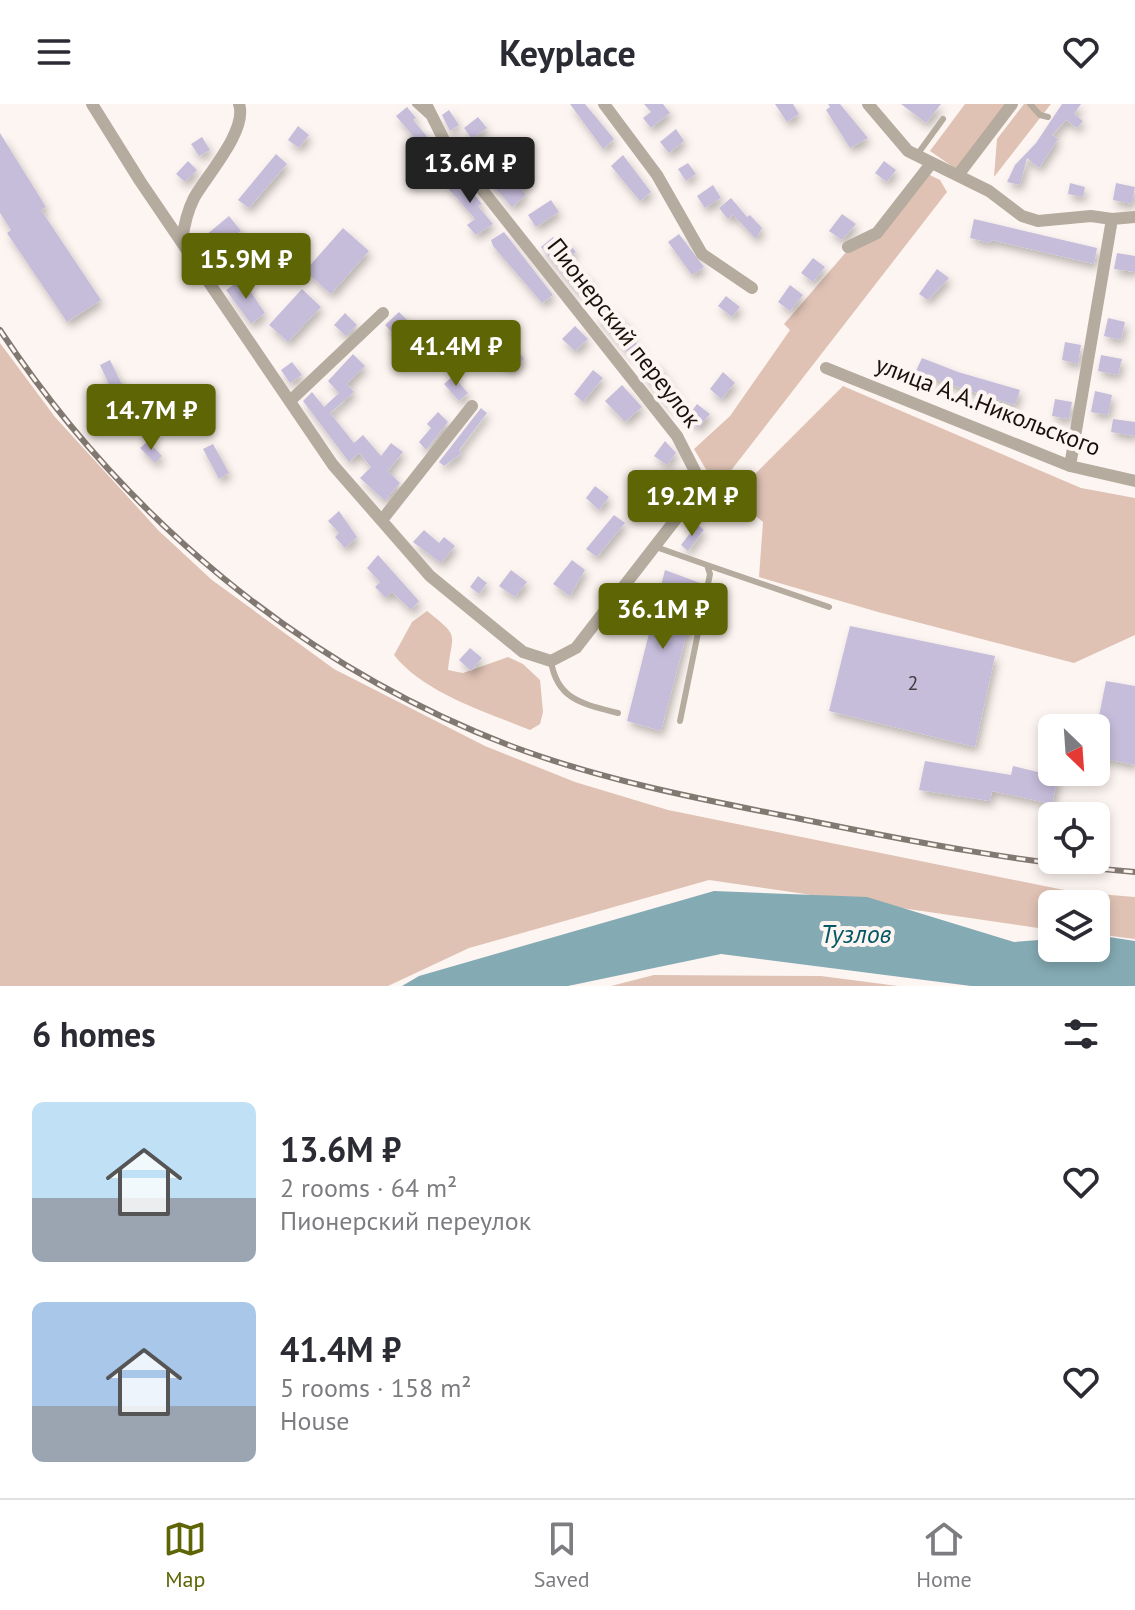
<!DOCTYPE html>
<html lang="en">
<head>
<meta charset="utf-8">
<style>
	:root { --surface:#fff; --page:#f2f2f3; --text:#2b2b33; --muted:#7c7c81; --line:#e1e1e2; --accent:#5d6505 }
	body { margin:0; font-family:"PT Sans",sans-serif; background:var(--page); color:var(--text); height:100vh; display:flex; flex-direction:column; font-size:30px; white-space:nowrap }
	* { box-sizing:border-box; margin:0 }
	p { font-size:26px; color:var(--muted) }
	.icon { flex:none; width:44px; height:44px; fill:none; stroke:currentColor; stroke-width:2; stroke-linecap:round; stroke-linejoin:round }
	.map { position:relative; height:882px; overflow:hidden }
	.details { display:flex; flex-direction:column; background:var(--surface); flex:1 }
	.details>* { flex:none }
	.needle { width:52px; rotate:155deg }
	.buttons { position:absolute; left:1038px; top:610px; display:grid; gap:16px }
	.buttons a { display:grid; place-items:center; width:72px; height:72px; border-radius:12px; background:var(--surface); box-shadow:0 4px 12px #0003; font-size:40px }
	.price { position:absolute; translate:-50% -68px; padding:0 18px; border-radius:8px; background:var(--accent); color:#fff; font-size:26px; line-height:52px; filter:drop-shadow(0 2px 4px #0008) }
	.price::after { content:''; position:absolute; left:50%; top:48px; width:24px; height:18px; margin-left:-12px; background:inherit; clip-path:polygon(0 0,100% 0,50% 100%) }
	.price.selected { background:#222; color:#fff }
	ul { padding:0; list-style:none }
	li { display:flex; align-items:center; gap:24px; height:200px; padding:0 32px }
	li span { display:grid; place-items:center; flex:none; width:224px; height:160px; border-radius:12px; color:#555 }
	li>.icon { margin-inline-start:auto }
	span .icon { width:96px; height:96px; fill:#fffc; stroke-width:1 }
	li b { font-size:34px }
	h2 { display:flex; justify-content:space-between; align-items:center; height:96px; padding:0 32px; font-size:34px }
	header { display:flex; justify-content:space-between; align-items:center; height:104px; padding:0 32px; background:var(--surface); font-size:36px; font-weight:700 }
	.dock { display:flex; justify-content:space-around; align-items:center; height:112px; border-top:2px solid var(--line); background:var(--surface); font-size:22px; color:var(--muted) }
	.dock a { display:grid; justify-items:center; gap:4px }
	.dock .selected { color:var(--accent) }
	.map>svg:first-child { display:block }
	.green { fill:#dfc2b4 }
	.water { fill:#84aab3 }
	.building { fill:#c6bddb; filter:url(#shadow) }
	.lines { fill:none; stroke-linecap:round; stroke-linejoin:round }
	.service { stroke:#b5ab9e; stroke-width:6 }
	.minor { stroke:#b5ab9e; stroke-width:12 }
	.rail-casing { stroke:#827872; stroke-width:6 }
	.rail { stroke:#fdf5f1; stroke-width:3; stroke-dasharray:9; stroke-linecap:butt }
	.labels { text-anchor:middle; stroke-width:8; stroke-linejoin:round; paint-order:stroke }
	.number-label { font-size:20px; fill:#463a3e }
	.street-label { font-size:24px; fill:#1b0f09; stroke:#fdf5f1 }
	.water-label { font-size:26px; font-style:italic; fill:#045866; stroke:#fdf5f1 }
</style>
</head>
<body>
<header><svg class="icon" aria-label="menu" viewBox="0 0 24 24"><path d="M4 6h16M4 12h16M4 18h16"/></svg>Keyplace<svg class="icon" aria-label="heart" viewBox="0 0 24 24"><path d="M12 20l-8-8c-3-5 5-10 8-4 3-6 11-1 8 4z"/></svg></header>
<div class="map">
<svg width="1135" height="882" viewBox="0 0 1135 882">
	<defs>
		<filter id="shadow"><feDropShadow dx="3" dy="5.5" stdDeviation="4" flood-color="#0004"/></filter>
	</defs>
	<rect width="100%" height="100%" fill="#fdf5f1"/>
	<!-- green -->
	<path class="green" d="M965 0H1009L959 67 930 47Z
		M1024 0H1051L994 73 997 35Z
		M928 70 940 76 947 88 719 382 714 379 694 345 730 312 790 226 784 220 847 147 880 133Z
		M0 239 55 313 159 427 212 476 334 565 485 642 575 678 668 706 1074 788 1135 793V835L1096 830V800H1052V826L709 776 469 844 388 882H0Z
		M843 282 1081 384 1135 394V531L1074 559 878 508 759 473 763 418 732 393Z
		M427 507C461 534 452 528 448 566L463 569 508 553 523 560 540 576 543 608 540 620 530 626C486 608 424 589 394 551L412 518Z
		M654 871 821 872 898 882H611Z"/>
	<!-- water -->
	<path class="water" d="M714 787 867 793 1014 838 1052 835V844H1096V831L1135 837V882H971L721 850 568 882H402L419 872Z"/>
	<!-- building -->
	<path class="building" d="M570 0H585L614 35 603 45Z
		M644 0H663L670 9 651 24 643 14 651 8Z
		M775 0H793L799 10 787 18Z
		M828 0H840L868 34 850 44 826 6 830 3Z
		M901 0H941L926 19Z
		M1062 0H1081L1074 10 1083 17 1077 24 1066 16 1052 31 1058 35 1039 64 1027 54 1020 81 1007 78 1015 61 1036 39Z
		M407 3 416 14 413 16 447 56 435 69 425 60 430 56 411 34 413 32 396 12Z
		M449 6 459 21 450 27 442 11Z
		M478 13 487 24 472 35 464 24Z
		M298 22 309 31 299 44 288 36Z
		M676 25 684 37 669 49 660 38Z
		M0 29 46 103 41 106 101 196 67 218 7 129 11 126 0 109Z
		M202 33 210 46 199 52 191 40Z
		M476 37 484 47 474 57 465 47Z
		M276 50 287 60 249 104 238 96Z
		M623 51 651 88 640 97 611 62Z
		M188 57 197 66 185 78 176 70Z
		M884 57 896 66 887 78 875 69Z
		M688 59 696 70 686 77 678 65Z
		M504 60 515 73 519 70 527 78 520 84 526 91 512 103 487 75Z
		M458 71 482 100 478 102 493 120 476 131 467 121 475 115 446 82Z
		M1070 79 1085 83 1083 93 1068 90Z
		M1116 79 1135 83 1132 100 1113 96Z
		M713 81 721 94 705 104 697 92Z
		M731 94 747 113 750 111 762 124 756 135 733 111 728 115 719 104Z
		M551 96 559 108 536 123 528 111Z
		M842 110 856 120 842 136 829 127Z
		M229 112 241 127 203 153 194 141Z
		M974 115 1097 144 1094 160 991 136 990 139 970 134Z
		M343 124 369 147 331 190 305 167Z
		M504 128 553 191 542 199 493 142 491 136Z
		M679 130 704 163 692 171 668 138Z
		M553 133 561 143 568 138 576 148 567 155 593 178 579 190 541 143Z
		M1117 149 1135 152V168L1114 165Z
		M813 154 825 163 813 178 801 169Z
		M937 165 949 174 928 196 919 190Z
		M242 175 265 209 251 220 226 186Z
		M790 181 803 191 790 207 778 198Z
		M302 185 321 203 288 238 269 221Z
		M726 192 740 203 732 213 718 202Z
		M608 203 633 226 628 230 642 245 632 253 596 212Z
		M399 208 415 224 401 238 385 221Z
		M345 209 357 221 346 232 334 221Z
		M1108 214 1125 218 1121 236 1104 232Z
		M575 222 588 235 575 247 562 235Z
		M1065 238 1081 241 1078 260 1062 256Z
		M514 242 524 255 512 266 500 254Z
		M353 250 365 262 347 280 354 288 330 309 354 339 363 331 381 352 391 339 403 348 388 367 400 379 385 397 360 374 371 363 359 349 349 358 303 297 312 288 324 303 339 289 328 277Z
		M1101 251 1122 255 1118 271 1098 267Z
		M922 254 958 268 1020 286 1015 301 915 269Z
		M110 256 131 299 120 304 100 261Z
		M655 257 682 296 672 305 642 268Z
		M292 258 302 271 290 279 281 266Z
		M593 266 603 274 583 298 574 290Z
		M723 268 735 279 721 295 710 285Z
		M453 272 468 289 459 297 444 280Z
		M622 281 642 303 625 318 605 297Z
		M1095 287 1112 291 1108 311 1091 308Z
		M1055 295 1072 298 1069 315 1052 312Z
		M697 300 710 310 698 324 687 314Z
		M481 304 487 309 459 346 462 349 444 362 439 358Z
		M438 308 448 318 426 346 419 338 431 324 427 320Z
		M1113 315 1135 318V332L1111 328Z
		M148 337 162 352 155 359 140 344Z
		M665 337 676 349 667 361 654 352Z
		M213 340 229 369 219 375 203 345Z
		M595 382 609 393 599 406 586 394Z
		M339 407 357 433 345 444 335 433 339 429 328 417Z
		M614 411 625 419 597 453 586 445Z
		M697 420 704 426 688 447 681 441Z
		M424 426 439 439 444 433 455 442 441 459 413 438Z
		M378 451 419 497 411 506 392 488 386 494 375 483 380 478 367 464Z
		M572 456 585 466 570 492 553 480Z
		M511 466 527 478 515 493 499 482Z
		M665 466 700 479 661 627 627 617Z
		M478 472 487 479 479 490 470 483Z
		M850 522 995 552 975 643 829 607Z
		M470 544 482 554 471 567 459 556Z
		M1106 577 1135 582V661L1096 653V627Z
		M925 657 1011 671 1013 662 1058 673 1052 700 992 687 990 697 919 686Z"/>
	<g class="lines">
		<!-- service -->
		<path class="service" d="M415 0 427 11
			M1030 0 1040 11 1048 13
			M917 51 943 15
			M656 443 707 461 710 470 680 617
			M707 461 829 503
			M551 557C557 596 583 600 618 609"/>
		<!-- minor -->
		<path class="minor" d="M92 0 140 77 333 361 430 472 523 548 551 557 576 544 693 393 698 373 677 332 446 40 426 0
			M604 0 657 71 702 150 752 184
			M868 0 908 47 989 87 1022 112 1038 117 1091 112 1112 115 1135 113
			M958 71 1012 0
			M182 137C184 121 187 108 194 94 207 71 248 26 239 0
			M848 143 877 129 930 61
			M826 264 1070 362 1135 377
			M290 297 383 209
			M1070 362 1112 115
			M382 416 472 302"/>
		<!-- rail casing -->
		<g class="rail-casing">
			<path id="rail" d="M0 226C123 412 301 562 511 642 607 678 710 697 811 717 919 739 1025 759 1135 768"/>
		</g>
		<!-- rail -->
		<use href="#rail" class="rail"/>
	</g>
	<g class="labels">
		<!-- number labels -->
		<g class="number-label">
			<text x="913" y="586">2</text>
		</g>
		<!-- street labels -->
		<g class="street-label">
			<text transform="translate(624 229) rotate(52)" y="8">Пионерский переулок</text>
			<text transform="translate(988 302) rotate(21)" y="8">улица А.А.Никольского</text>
		</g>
		<!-- water labels -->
		<g class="water-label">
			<text x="856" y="839">Тузлов</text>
		</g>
	</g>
</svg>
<div class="buttons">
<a><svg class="needle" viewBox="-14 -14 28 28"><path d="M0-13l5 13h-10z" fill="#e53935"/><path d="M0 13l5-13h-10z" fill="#7c7c81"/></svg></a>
<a><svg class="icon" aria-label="locate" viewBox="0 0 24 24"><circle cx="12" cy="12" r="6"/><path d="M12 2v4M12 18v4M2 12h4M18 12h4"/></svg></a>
<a><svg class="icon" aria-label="layers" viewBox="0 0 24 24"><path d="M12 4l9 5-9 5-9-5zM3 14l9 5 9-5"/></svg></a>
</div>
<b class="price selected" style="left:470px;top:101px">13.6M ₽</b>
<b class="price" style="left:246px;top:197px">15.9M ₽</b>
<b class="price" style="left:456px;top:284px">41.4M ₽</b>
<b class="price" style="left:151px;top:348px">14.7M ₽</b>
<b class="price" style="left:692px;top:434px">19.2M ₽</b>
<b class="price" style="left:663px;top:547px">36.1M ₽</b>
</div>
<section class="details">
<h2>6 homes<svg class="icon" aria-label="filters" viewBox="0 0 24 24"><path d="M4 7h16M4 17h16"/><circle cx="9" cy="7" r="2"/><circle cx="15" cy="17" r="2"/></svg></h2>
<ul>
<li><span style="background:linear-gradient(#bfe0f5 60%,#9aa5b1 0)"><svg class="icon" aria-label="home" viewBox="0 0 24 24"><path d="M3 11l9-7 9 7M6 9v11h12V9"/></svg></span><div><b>13.6M ₽</b><p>2 rooms · 64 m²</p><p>Пионерский переулок</p></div><svg class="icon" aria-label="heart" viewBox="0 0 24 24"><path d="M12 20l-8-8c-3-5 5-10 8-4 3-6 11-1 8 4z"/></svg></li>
<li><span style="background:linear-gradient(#a9c7e8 65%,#9aa5b1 0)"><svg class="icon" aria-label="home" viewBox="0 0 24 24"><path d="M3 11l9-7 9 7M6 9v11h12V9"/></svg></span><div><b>41.4M ₽</b><p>5 rooms · 158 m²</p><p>House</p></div><svg class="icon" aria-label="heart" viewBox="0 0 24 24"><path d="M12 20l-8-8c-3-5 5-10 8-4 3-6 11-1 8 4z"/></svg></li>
</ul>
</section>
<nav class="dock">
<a class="selected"><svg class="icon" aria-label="map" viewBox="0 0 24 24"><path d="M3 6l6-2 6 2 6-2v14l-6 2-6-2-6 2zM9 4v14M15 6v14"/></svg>Map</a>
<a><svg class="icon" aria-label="saved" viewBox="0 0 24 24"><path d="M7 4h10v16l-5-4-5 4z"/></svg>Saved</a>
<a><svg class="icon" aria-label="home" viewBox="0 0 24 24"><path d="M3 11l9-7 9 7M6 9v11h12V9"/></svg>Home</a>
</nav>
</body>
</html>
